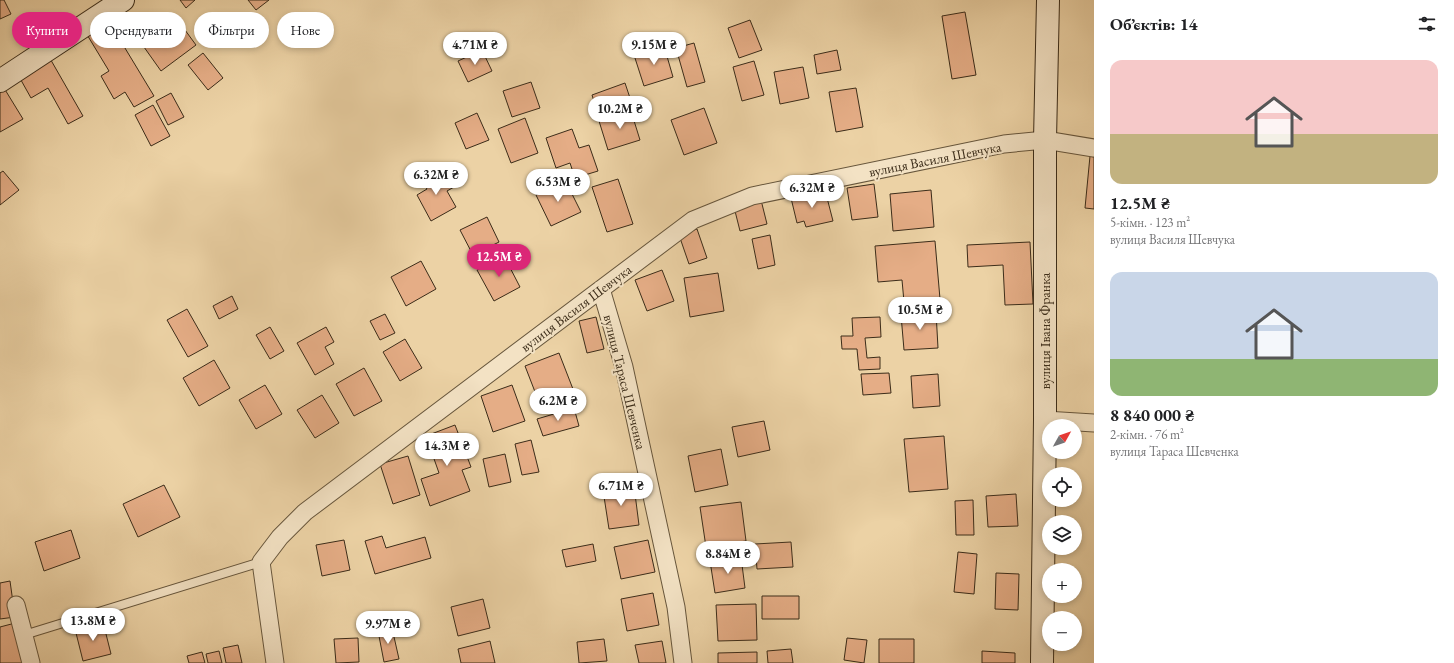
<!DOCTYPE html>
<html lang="uk">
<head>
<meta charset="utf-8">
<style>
	:root { --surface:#fff; --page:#f6f6f6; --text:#202124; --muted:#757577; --accent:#db2777 }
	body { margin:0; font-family:"EB Garamond",serif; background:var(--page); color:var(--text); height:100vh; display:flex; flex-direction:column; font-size:15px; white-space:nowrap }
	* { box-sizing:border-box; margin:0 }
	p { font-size:13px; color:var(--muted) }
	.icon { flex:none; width:22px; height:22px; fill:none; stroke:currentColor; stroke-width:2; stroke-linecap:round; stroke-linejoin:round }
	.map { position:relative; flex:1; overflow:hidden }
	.details { display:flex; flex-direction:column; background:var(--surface); width:360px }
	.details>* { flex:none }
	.hud { position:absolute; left:12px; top:12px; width:380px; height:36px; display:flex; gap:8px }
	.needle { width:26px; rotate:50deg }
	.tools { position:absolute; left:1042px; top:419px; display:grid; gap:8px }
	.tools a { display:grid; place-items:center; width:40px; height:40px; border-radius:50%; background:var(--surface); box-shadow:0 2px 6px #0003; font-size:20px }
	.price { position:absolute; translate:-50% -34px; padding:0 9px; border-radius:14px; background:#fff; color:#222; font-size:13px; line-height:26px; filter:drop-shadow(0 1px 2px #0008) }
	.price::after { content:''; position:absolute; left:50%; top:24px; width:12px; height:9px; margin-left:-6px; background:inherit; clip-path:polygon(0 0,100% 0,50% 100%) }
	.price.selected { background:var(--accent); color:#fff }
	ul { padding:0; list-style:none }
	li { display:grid; align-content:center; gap:8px; height:212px; padding:0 16px }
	li span { display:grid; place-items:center; height:124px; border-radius:12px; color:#555 }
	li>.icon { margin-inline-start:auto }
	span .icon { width:72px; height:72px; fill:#fffc; stroke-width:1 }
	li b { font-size:17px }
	h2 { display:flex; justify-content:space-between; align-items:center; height:48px; padding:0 16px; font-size:17px }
	.pill { padding:0 14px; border-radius:18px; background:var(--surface); box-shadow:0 2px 6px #0003; font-size:14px; line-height:36px }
	.pill.selected { background:var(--accent); color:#fff }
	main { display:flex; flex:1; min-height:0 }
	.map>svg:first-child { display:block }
	.building { fill:#e5ad86; stroke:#3b2c19 }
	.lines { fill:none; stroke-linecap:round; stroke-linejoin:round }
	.lane-casing { stroke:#67563c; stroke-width:10 }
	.street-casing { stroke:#67563c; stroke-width:19 }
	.secondary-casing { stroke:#3b2c19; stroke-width:24 }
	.lane { stroke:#f3e2c4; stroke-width:8 }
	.street { stroke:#f3e2c4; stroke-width:17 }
	.secondary { stroke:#f3e2c4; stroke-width:22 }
	.labels { text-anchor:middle; stroke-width:4; stroke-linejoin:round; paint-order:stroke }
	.street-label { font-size:14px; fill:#3b2c19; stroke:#f3e2c4 }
</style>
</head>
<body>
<main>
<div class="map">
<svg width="1094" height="663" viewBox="0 0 1094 663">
	<rect width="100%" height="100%" fill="#ecd2a5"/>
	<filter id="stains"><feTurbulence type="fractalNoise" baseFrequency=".005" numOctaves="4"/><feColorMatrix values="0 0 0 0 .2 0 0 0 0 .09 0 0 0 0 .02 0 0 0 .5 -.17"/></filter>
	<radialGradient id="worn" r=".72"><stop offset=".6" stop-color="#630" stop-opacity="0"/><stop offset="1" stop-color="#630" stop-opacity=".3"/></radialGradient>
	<!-- building -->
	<path class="building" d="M0 0H4L11 14 0 19Z
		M180 0H195L186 8Z
		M248 0H269L256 10Z
		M965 12 976 75 952 79 942 16Z
		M174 15 196 45 161 71 139 40Z
		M108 20 154 96 134 107 125 92 114 99 101 76 109 71 86 33Z
		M750 20 762 50 739 58 728 28Z
		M694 43 705 82 687 87 676 48Z
		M664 46 673 77 644 86 634 55Z
		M482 50 492 71 468 82 458 61Z
		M837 50 841 70 817 74 814 55Z
		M203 53 223 78 208 90 188 65Z
		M48 55 83 116 68 124 48 88 31 98 17 73Z
		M754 61 764 95 742 101 733 67Z
		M803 67 809 98 780 104 774 72Z
		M531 82 540 108 512 117 503 91Z
		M625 83 633 107 599 118 592 95Z
		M4 88 23 119 0 132V90Z
		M856 88 863 127 836 132 829 92Z
		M171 93 184 117 168 125 156 101Z
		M153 105 170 136 151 146 135 115Z
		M704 108 717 143 684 155 671 120Z
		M631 111 640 140 608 150 599 121Z
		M477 113 489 140 466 149 455 123Z
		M525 118 538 153 511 163 498 129Z
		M572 129 579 148 589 145 598 171 575 178 570 163 556 168 546 138Z
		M1090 156 1094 157V209L1085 208Z
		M3 171 19 190 0 205V173Z
		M432 171 438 182 448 177 454 187 447 191 456 207 431 221 417 195 427 189 420 178Z
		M618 179 633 224 607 232 592 187Z
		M565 180 581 212 551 226 536 195Z
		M874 184 878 217 852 220 847 188Z
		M825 190 833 221 806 227 804 221 797 223 791 198Z
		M931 190 934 227 893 231 890 194Z
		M761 200 767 224 740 231 734 207Z
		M487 217 499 242 473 255 460 230Z
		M697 229 707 258 689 264 679 235Z
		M770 235 775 265 758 269 752 239Z
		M935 241 940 299 904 302 902 280 878 282 875 246Z
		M1030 242 1033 304 1005 305 1003 265 968 267 967 245Z
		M504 256 520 287 494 301 477 270Z
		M421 261 436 289 406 306 391 277Z
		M662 270 674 301 647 311 635 280Z
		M718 273 724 311 690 317 684 278Z
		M232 296 238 309 219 319 213 306Z
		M187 309 208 346 188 357 167 320Z
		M936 312 938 348 904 350 901 315Z
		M385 314 395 333 380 340 370 321Z
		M596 317 604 349 587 353 579 321Z
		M880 317 881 337 865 338 867 358 880 357V369L859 370 857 349H842L841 336H853L852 318Z
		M270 327 284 351 270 359 256 335Z
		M326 327 334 342 325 347 334 364 315 375 297 343Z
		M405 339 422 368 400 381 383 352Z
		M559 353 578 402 559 409 552 391 537 397 525 366Z
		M214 360 230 388 199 406 183 378Z
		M364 368 382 401 354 416 336 384Z
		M889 373 891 393 863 395 861 374Z
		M938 374 940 406 913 408 911 376Z
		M265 385 282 414 256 429 239 400Z
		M512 385 525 421 493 432 481 396Z
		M322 395 339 423 315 438 297 410Z
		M574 408 579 426 543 436 537 419Z
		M764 421 770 450 738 457 732 427Z
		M455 425 471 467 462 470 470 491 430 506 421 479 439 473 426 436Z
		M944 436 948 489 909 492 904 439Z
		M531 440 539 472 522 475 515 444Z
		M721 449 728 485 695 492 688 456Z
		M505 454 511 482 489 487 483 459Z
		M408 456 420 495 393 504 380 464Z
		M164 485 180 517 138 537 123 504Z
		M634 486 639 525 609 529 603 490Z
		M1016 494 1018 526 988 527 986 496Z
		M973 500 974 535H956L955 501Z
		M741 502 746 541 706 547 700 507Z
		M71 530 80 558 44 571 35 542Z
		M382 536 386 548 425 537 431 558 375 574 365 541Z
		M344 540 350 570 322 576 316 545Z
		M648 540 655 572 621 579 614 547Z
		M791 542 793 567 757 569 755 544Z
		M593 544 596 561 566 567 562 550Z
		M958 552 977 554 974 594 954 592Z
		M741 557 745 588 715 593 710 561Z
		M996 573 1019 574 1018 610 995 609Z
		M10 581 15 617 0 619V583Z
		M653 593 659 625 627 631 621 599Z
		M762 596H799V619H762Z
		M483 599 490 628 458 636 451 607Z
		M756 604 757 640 718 641 716 605Z
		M19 622 30 663H0V627Z
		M103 622 111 654 83 661 75 629Z
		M392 628 399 659 384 662 378 631Z
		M358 638 359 662 336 663 334 639Z
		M847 638 867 640 864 663 844 660Z
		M604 639 607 661 579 663 577 642Z
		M879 639H914V663H879Z
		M490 641 495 663H461L458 649Z
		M662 641 666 663H639L635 645Z
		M238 645 242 663H226L223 648Z
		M791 649 793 663H768L767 651Z
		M219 651 222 663H208L206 654Z
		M982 651 1015 653V663H982Z
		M202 652 205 663H189L187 656Z
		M757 652V663H718V653Z"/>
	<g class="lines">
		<!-- lane casing -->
		<g class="lane-casing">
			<path id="lane" d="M24 635 261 562"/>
		</g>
		<!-- street casing -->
		<g class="street-casing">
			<path id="street" d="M601 289 624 367 676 607 683 663
				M1045 420 1094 423
				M16 605 31 663
				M275 663 261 562 280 537 305 512 693 220 752 196 1004 144 1045 140 1094 148"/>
		</g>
		<!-- secondary casing -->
		<g class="secondary-casing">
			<path id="secondary" d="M0 81 123 0
				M1042 663 1045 420V140L1048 0"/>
		</g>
		<!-- lane -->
		<use href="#lane" class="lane"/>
		<!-- street -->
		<use href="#street" class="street"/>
		<!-- secondary -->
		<use href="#secondary" class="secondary"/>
	</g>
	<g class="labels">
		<!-- street labels -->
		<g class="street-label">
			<text transform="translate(935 159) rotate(-11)" y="5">вулиця Василя Шевчука</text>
			<text transform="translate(576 308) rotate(-37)" y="5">вулиця Василя Шевчука</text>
			<text transform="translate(1045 331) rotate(-90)" y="5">вулиця Івана Франка</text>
			<text transform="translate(625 382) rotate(76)" y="5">вулиця Тараса Шевченка</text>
		</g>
	</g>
	<rect width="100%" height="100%" filter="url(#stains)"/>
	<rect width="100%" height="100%" fill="url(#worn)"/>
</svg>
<div class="tools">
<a><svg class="needle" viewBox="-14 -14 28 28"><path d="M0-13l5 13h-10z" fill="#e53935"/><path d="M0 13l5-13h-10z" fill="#757577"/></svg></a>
<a><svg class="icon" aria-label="locate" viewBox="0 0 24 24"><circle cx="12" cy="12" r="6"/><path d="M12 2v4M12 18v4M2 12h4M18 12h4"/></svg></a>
<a><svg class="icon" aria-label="layers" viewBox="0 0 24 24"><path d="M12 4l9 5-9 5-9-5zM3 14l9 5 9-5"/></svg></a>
<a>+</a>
<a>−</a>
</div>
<b class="price" style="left:475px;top:66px">4.71M ₴</b>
<b class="price" style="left:654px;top:66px">9.15M ₴</b>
<b class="price" style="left:620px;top:130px">10.2M ₴</b>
<b class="price" style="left:436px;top:196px">6.32M ₴</b>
<b class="price" style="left:558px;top:203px">6.53M ₴</b>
<b class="price" style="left:812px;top:209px">6.32M ₴</b>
<b class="price selected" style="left:499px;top:278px">12.5M ₴</b>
<b class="price" style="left:920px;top:331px">10.5M ₴</b>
<b class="price" style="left:558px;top:422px">6.2M ₴</b>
<b class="price" style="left:447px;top:467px">14.3M ₴</b>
<b class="price" style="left:621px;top:507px">6.71M ₴</b>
<b class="price" style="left:728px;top:575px">8.84M ₴</b>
<b class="price" style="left:93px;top:642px">13.8M ₴</b>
<b class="price" style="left:388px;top:645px">9.97M ₴</b>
<div class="hud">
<a class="pill selected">Купити</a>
<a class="pill">Орендувати</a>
<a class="pill">Фільтри</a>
<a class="pill">Нове</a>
</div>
</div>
<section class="details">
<h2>Об’єктів: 14<svg class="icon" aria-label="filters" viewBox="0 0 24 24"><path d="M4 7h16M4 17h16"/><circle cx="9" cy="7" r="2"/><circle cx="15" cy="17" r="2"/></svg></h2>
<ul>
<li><span style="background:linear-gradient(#f6c9c9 60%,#c2b280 0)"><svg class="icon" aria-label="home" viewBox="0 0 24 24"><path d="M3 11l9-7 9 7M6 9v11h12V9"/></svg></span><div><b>12.5M ₴</b><p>5-кімн. · 123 m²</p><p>вулиця Василя Шевчука</p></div></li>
<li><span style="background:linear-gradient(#c9d6e8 70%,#8fb573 0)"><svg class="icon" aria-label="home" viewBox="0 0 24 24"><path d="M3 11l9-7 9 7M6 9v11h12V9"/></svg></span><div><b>8 840 000 ₴</b><p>2-кімн. · 76 m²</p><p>вулиця Тараса Шевченка</p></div></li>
</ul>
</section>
</main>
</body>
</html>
